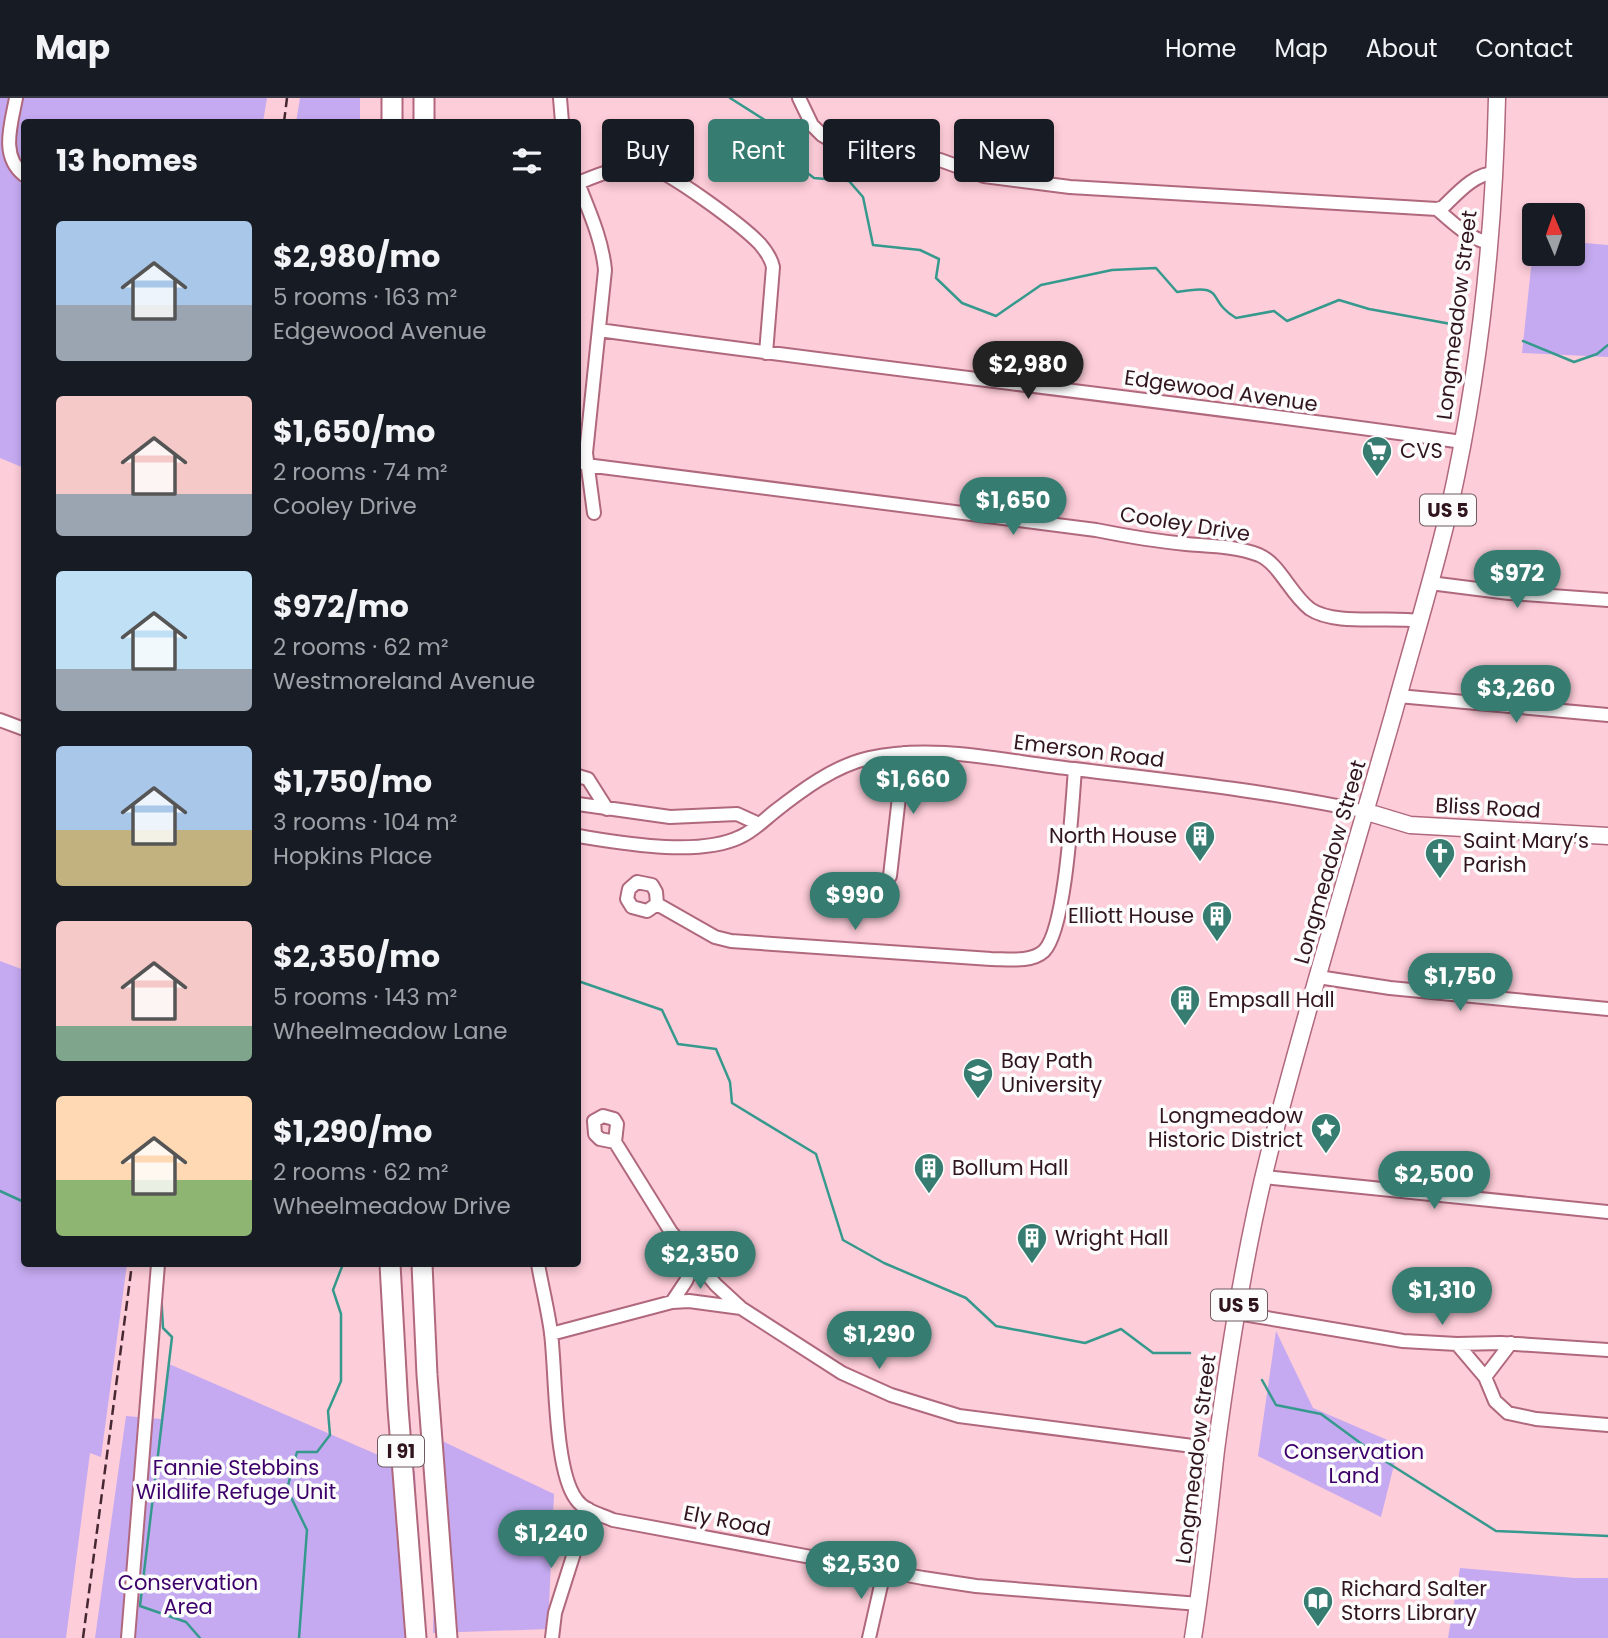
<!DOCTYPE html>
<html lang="en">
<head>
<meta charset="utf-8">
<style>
	:root { --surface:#171b24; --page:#20242c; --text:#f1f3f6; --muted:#9ea1a6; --line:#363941; --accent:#377c71 }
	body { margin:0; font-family:Poppins,sans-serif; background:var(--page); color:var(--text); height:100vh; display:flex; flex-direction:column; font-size:26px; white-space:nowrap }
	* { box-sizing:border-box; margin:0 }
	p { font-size:23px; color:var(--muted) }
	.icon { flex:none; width:38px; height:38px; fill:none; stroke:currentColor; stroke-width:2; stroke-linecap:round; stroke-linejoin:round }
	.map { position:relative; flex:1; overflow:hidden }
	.drawer { position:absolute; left:21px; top:21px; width:560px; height:1148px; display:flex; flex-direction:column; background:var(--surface); border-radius:7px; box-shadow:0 4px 10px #0003 }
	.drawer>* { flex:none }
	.guide { position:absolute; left:602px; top:21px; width:665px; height:63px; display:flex; gap:14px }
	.needle { width:46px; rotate:358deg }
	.tools { position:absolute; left:1522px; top:105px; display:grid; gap:14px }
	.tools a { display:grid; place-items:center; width:63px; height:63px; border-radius:7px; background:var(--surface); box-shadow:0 4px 10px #0003; font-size:35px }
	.price { position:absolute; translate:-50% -60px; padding:0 16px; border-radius:24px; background:var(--accent); color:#fff; font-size:23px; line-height:46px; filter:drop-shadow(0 2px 4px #0008) }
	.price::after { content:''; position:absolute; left:50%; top:42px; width:21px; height:16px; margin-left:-10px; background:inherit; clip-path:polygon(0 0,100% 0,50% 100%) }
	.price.on { background:#222; color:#fff }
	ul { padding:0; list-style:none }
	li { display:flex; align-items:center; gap:21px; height:175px; padding:0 35px }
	li span { display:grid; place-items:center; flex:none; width:196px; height:140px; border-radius:7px; color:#555 }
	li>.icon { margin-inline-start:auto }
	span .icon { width:84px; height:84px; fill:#fffc; stroke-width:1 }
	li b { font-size:30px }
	h2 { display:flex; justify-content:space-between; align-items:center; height:84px; padding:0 35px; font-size:30px }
	.chip { padding:0 24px; border-radius:7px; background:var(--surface); box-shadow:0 4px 10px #0003; font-size:24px; line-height:63px }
	.chip.on { background:var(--accent); color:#fff }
	header { display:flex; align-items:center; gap:42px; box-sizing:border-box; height:98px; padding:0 35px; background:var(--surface); border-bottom:2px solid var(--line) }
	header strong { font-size:33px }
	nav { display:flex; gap:38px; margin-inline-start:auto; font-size:24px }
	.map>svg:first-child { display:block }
	.park { fill:#c5aaf1 }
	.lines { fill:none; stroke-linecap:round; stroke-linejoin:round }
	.stream { stroke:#36998d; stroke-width:2.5 }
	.minor-casing { stroke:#b0687d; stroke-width:16 }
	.major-casing { stroke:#b0687d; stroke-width:19 }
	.highway-casing { stroke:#b0687d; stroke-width:23 }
	.minor { stroke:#fff; stroke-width:12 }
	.major { stroke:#fff; stroke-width:16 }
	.highway { stroke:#fff; stroke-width:19 }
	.rail { stroke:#462832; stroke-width:2.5; stroke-dasharray:10 5; stroke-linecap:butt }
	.labels { text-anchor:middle; stroke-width:7; stroke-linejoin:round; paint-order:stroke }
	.shield { fill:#fcfcfc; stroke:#6e5a61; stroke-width:2 }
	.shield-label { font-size:19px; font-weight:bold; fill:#31151e }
	.street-label { font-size:21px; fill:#31151e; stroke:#fcfcfc }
	.poi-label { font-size:21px; fill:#31151e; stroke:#fcfcfc; text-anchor:start }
	.park-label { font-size:21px; fill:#3d006b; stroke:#fcfcfc }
</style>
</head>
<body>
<header>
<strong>Map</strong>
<nav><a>Home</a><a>Map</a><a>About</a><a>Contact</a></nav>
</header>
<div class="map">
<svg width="1608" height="1540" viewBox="0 0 1608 1540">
	<rect width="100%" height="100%" fill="#fdcdd9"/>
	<!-- park -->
	<path class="park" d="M0 0H267L263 24H24V370L0 360Z
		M300 0H360V24H296Z
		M1534 142 1535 156H1573V144L1608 147V259L1522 255Z
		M0 863 24 872V1166H127L101 1359 90 1355 66 1540H0Z
		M1276 1233 1313 1310 1399 1347 1381 1419 1258 1358Z
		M169 1266 415 1373 421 1540H95L126 1318 161 1321Z
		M438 1341 554 1396 548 1531 433 1535Z
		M1460 1470 1574 1480H1608V1540H1448Z"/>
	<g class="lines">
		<!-- stream -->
		<path class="stream" d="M730 0 768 24 762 40 814 80 849 83 863 99 873 147 920 152 939 161 936 180 962 205 996 218 1041 187 1112 172 1156 170 1177 194C1229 185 1204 201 1236 220L1274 213 1287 223 1339 202 1369 211 1451 226
			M1523 243 1574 264 1597 256 1608 247
			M578 883 662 912 678 946 716 951 730 984 732 1005 816 1056 843 1142 884 1165 966 1200 996 1228 1085 1245 1121 1231 1153 1255H1190
			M0 1093 24 1104
			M161 1194 163 1230 172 1239 140 1508 186 1524 200 1540
			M1262 1282 1276 1307 1321 1316 1385 1363 1496 1433 1608 1438
			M299 1540 307 1432 287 1391 297 1354H317L330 1337 328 1313 341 1283V1216L333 1192 343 1166"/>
		<!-- minor casing -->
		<g class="minor-casing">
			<path id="minor" d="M16 0C11 27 0 58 24 77
				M560 0 562 24
				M799 0 812 27 822 37 841 48 875 57 940 62 984 78 1070 89 1437 111 1443 109C1456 97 1474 75 1495 75
				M578 85C589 113 602 141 605 172L586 355 594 415
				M578 85C598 77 623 66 645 68 666 70 744 129 760 146 766 153 771 160 773 169L766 255
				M1437 111C1453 125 1468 140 1489 145
				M599 232C886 272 1175 303 1462 344
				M586 367 1096 432C1126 438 1155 443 1186 446 1210 448 1236 448 1259 457 1280 466 1290 496 1310 511 1335 528 1388 518 1420 523
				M1430 485 1509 495 1608 502
				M1398 598 1608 617
				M0 622 24 631
				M578 678 588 681 607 711
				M578 706 670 719 737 716 759 726
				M578 738C622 745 698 759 740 739 752 734 763 723 774 714 802 692 834 668 869 660 936 645 1007 664 1074 671 1172 683 1270 693 1367 714
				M890 778 904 655
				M657 806 647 813 632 809 627 801 629 791 637 784 652 787 656 794 657 806 715 839 731 843 991 861C1007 861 1031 865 1044 853 1066 831 1072 707 1075 671
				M1318 879 1390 890 1608 911
				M615 1044 617 1026 614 1021 603 1018 594 1023 595 1036 600 1041 615 1044 671 1134 716 1187 741 1210 842 1275 891 1297 959 1318 1216 1351
				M1264 1079 1608 1114
				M538 1166C542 1189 548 1212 551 1235 556 1274 554 1372 576 1401 584 1413 600 1416 613 1422L923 1480 976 1488 1199 1506
				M672 1204 686 1183 695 1162
				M1237 1215 1403 1243 1457 1246 1485 1279 1495 1303 1508 1315 1536 1321 1608 1327
				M551 1236 672 1204 689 1203 741 1210
				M1457 1246 1501 1245 1608 1252
				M1485 1279 1511 1245
				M128 1540 158 1166
				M552 1540 555 1515 588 1411
				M869 1540 884 1474"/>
		</g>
		<!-- major casing -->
		<g class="major-casing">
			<path id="major" d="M1367 714 1410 727 1608 738
				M1193 1540C1203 1477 1209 1415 1216 1352 1229 1253 1245 1152 1269 1056 1307 908 1352 761 1394 614 1412 548 1432 483 1448 416 1479 280 1494 139 1497 0"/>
		</g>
		<!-- highway casing -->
		<g class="highway-casing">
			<path id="highway" d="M392 24V0
				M424 24V0
				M390 1166 398 1310 416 1540
				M422 1166 427 1277 447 1540"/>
		</g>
		<!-- minor -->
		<use href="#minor" class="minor"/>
		<!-- major -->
		<use href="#major" class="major"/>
		<!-- highway -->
		<use href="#highway" class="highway"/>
		<!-- rail -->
		<path class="rail" d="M284 24 287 0
			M83 1540 132 1166"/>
	</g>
	<!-- icons -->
	<defs>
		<g id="supermarket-pin" transform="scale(1.575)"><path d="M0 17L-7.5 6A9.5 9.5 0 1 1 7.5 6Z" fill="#377c71" stroke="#fcfcfc"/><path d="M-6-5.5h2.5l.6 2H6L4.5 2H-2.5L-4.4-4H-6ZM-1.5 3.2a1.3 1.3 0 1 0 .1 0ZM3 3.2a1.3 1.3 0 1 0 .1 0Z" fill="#fff"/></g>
		<g id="building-pin" transform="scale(1.575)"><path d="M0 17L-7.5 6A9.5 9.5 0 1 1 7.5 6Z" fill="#377c71" stroke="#fcfcfc"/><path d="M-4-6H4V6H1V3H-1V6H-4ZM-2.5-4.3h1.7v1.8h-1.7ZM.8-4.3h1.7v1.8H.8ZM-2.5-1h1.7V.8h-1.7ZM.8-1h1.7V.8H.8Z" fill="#fff"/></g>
		<g id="church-pin" transform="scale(1.575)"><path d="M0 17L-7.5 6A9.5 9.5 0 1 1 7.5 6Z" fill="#377c71" stroke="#fcfcfc"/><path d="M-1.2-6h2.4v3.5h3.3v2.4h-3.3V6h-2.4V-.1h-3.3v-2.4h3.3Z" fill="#fff"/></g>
		<g id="university-pin" transform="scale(1.575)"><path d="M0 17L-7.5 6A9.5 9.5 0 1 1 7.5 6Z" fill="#377c71" stroke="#fcfcfc"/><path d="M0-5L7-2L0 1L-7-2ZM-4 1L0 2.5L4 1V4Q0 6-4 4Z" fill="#fff"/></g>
		<g id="sight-pin" transform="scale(1.575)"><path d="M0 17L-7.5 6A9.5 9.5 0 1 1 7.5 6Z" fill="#377c71" stroke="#fcfcfc"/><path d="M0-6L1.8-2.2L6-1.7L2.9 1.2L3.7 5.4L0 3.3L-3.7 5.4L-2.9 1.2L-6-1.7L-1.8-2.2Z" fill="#fff"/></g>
		<g id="library-pin" transform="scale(1.575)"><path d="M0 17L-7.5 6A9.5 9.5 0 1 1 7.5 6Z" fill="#377c71" stroke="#fcfcfc"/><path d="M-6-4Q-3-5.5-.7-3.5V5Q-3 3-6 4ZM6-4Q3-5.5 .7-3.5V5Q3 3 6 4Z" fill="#fff"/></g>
	</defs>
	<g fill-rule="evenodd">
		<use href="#supermarket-pin" x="1377" y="353"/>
		<use href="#building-pin" x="1200" y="738"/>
		<use href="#church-pin" x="1440" y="755"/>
		<use href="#building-pin" x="1217" y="818"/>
		<use href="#building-pin" x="1185" y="902"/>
		<use href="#university-pin" x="978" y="975"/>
		<use href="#sight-pin" x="1326" y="1030"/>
		<use href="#building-pin" x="929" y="1070"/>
		<use href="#building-pin" x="1032" y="1140"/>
		<use href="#library-pin" x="1318" y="1503"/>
	</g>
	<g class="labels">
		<!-- shield labels -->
		<g class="shield">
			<rect x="1420" y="396.5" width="56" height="31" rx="5"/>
			<rect x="1211" y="1191.5" width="56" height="31" rx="5"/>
			<rect x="378" y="1337.5" width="46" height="31" rx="5"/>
		</g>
		<g class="shield-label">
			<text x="1448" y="419">US 5</text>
			<text x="1239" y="1214">US 5</text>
			<text x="401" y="1360">I 91</text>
		</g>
		<!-- street labels -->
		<g class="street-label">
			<text transform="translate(1457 217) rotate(-83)" y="7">Longmeadow Street</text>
			<text transform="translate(1221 293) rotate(8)" y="7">Edgewood Avenue</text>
			<text transform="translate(1185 426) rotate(9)" y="7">Cooley Drive</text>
			<text transform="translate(1089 653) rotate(7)" y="7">Emerson Road</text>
			<text transform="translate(1488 710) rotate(3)" y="7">Bliss Road</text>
			<text transform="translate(1330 764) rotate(-74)" y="7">Longmeadow Street</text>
			<text transform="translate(1196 1361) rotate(-83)" y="7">Longmeadow Street</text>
			<text transform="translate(727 1423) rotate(11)" y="7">Ely Road</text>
		</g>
		<!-- poi labels -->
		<g class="poi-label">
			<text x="1400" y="360">CVS</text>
			<text x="1177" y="745" text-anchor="end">North House</text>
			<text x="1463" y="750">Saint Mary’s<tspan x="1463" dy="24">Parish</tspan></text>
			<text x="1194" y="825" text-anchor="end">Elliott House</text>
			<text x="1208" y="909">Empsall Hall</text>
			<text x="1001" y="970">Bay Path<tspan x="1001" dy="24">University</tspan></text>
			<text x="1303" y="1025" text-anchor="end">Longmeadow<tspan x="1303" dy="24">Historic District</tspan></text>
			<text x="952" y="1077">Bollum Hall</text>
			<text x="1055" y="1147">Wright Hall</text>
			<text x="1341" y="1498">Richard Salter<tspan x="1341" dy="24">Storrs Library</tspan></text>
		</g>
		<!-- park labels -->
		<g class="park-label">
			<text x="1354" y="1361">Conservation<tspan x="1354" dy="24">Land</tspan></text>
			<text x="236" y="1377">Fannie Stebbins<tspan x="236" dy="24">Wildlife Refuge Unit</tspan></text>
			<text x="188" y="1492">Conservation<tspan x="188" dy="24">Area</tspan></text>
		</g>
	</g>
</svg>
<div class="tools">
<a><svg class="needle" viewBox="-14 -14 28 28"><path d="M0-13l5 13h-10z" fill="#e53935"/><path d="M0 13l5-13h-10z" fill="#9ea1a6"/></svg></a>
</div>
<b class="price on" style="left:1028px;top:303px">$2,980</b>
<b class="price" style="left:1013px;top:439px">$1,650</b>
<b class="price" style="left:1517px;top:512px">$972</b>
<b class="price" style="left:1516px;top:627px">$3,260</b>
<b class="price" style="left:913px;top:718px">$1,660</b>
<b class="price" style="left:855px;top:834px">$990</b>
<b class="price" style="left:1460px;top:915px">$1,750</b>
<b class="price" style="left:1434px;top:1113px">$2,500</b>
<b class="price" style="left:700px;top:1193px">$2,350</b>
<b class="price" style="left:1442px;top:1229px">$1,310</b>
<b class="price" style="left:879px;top:1273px">$1,290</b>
<b class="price" style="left:551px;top:1472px">$1,240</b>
<b class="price" style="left:861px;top:1503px">$2,530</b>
<div class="guide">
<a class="chip">Buy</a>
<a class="chip on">Rent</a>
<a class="chip">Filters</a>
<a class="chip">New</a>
</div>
<section class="drawer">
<h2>13 homes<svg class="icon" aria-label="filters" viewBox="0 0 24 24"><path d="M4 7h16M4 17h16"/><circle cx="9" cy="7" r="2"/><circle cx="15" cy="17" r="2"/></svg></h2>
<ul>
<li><span style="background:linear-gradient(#a9c7e8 60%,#9aa5b1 0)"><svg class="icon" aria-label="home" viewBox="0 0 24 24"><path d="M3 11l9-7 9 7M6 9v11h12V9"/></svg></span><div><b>$2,980/mo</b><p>5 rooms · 163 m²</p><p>Edgewood Avenue</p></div></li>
<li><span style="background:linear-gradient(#f6c9c9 70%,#9aa5b1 0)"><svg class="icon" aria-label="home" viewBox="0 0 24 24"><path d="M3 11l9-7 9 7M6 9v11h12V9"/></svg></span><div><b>$1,650/mo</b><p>2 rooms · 74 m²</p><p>Cooley Drive</p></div></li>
<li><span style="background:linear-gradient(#bfe0f5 70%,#9aa5b1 0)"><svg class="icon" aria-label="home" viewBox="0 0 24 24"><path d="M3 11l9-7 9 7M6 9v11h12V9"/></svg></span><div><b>$972/mo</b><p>2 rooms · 62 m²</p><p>Westmoreland Avenue</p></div></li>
<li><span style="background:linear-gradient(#a9c7e8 60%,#c2b280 0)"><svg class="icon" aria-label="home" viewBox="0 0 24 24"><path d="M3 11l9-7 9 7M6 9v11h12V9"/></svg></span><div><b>$1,750/mo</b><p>3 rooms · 104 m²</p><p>Hopkins Place</p></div></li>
<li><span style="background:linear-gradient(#f6c9c9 75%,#7fa58c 0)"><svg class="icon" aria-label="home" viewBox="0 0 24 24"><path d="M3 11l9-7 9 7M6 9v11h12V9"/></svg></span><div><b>$2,350/mo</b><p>5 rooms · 143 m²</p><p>Wheelmeadow Lane</p></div></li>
<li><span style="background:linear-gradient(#ffd9b3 60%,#8fb573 0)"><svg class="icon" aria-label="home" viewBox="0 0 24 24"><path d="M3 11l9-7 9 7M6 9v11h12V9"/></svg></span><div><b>$1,290/mo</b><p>2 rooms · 62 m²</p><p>Wheelmeadow Drive</p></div></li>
</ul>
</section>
</div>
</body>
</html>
